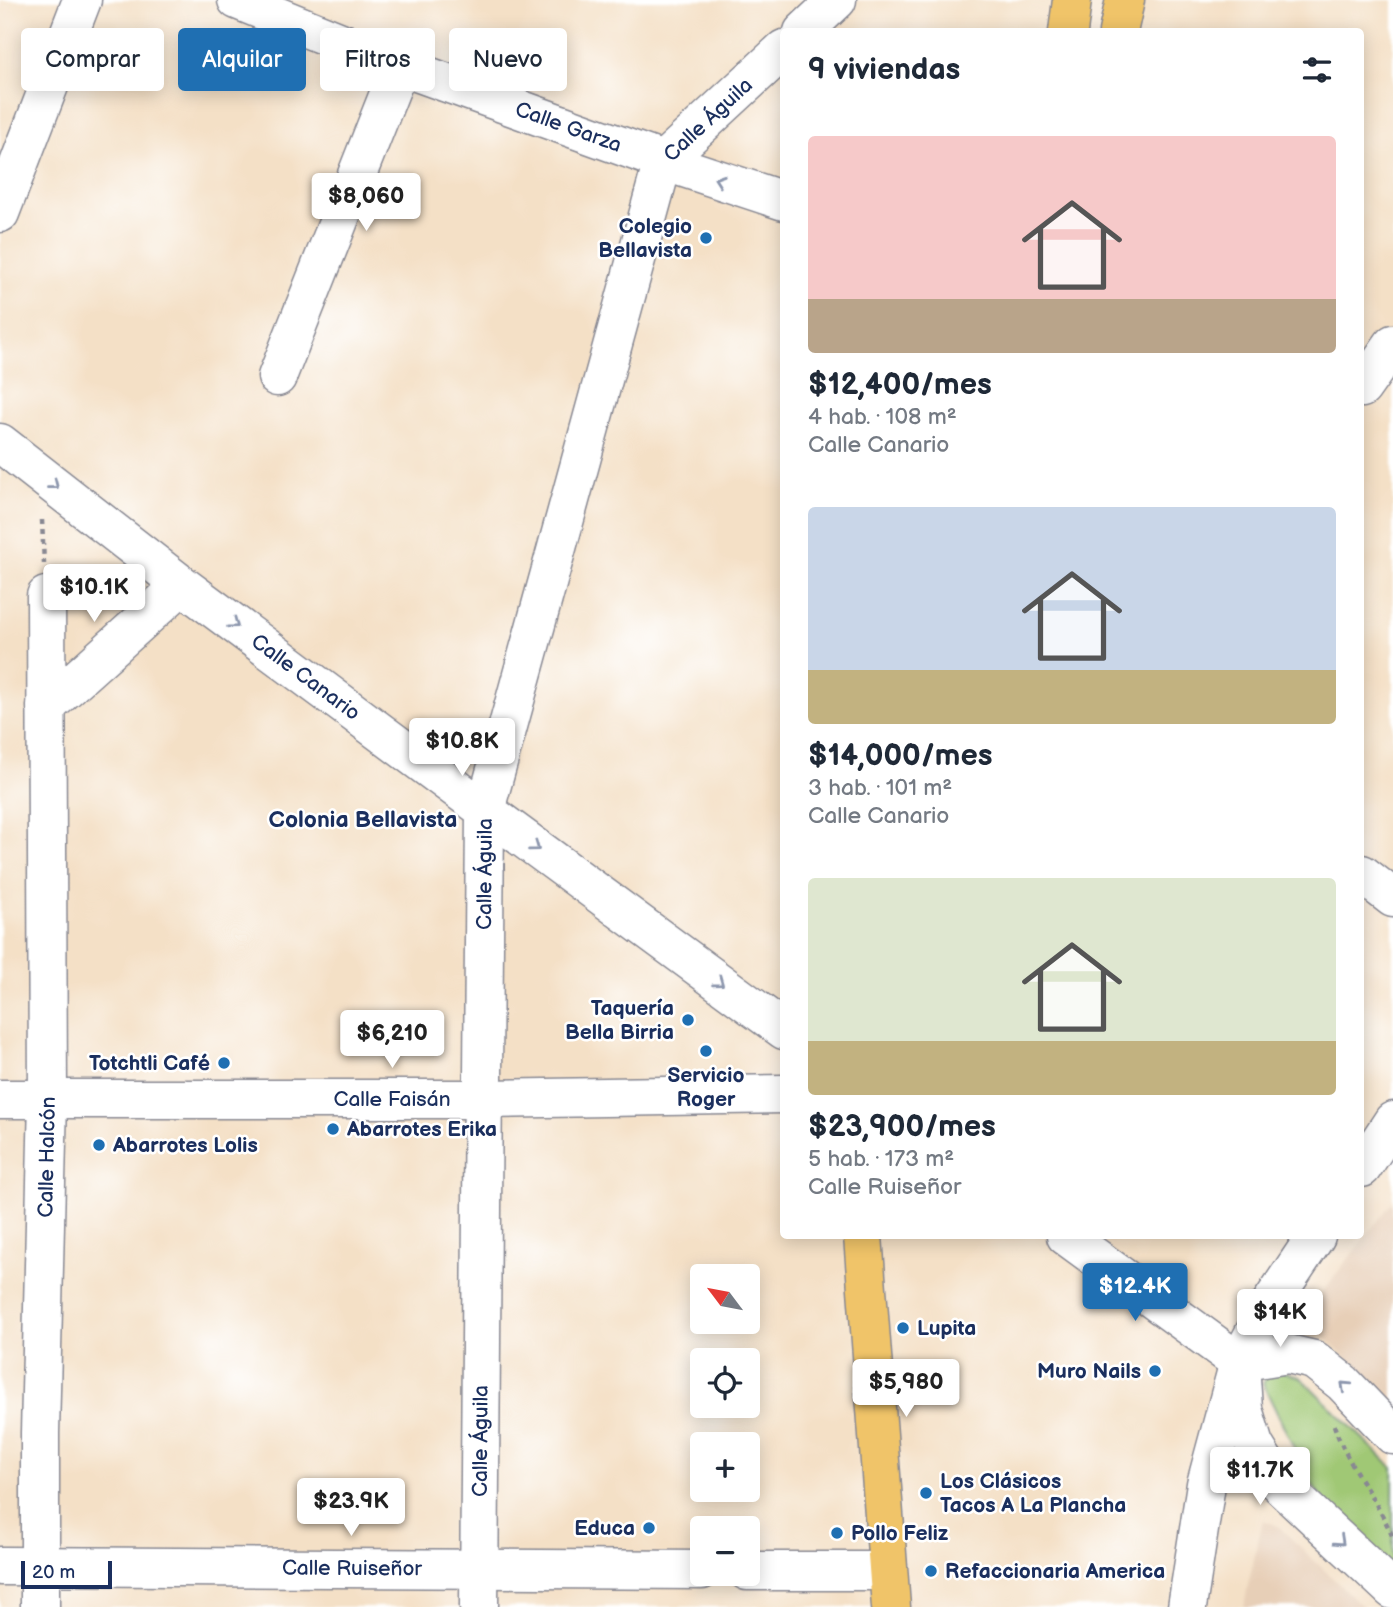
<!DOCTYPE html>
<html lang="es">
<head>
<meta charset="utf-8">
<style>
	:root { --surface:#fff; --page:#f6f6f7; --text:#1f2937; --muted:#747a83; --accent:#1f6fb2 }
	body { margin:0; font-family:"Balsamiq Sans",sans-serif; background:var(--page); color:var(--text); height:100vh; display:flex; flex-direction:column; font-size:26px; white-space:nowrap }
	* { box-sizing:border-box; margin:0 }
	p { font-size:23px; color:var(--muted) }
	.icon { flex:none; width:38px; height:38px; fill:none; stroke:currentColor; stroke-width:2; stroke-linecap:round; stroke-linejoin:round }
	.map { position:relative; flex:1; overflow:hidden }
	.details { position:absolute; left:780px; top:28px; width:584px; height:1211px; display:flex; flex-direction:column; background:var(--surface); border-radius:7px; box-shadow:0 4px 18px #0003 }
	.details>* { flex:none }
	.guide { position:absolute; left:21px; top:28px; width:654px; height:63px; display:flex; gap:14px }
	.needle { width:46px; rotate:302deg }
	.fabs { position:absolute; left:690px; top:1264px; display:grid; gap:14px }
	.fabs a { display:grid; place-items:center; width:70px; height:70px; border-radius:7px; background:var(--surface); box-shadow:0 4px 18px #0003; font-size:35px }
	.scale { position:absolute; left:21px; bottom:18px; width:91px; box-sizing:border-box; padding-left:7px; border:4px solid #1b2f5e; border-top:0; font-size:19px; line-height:24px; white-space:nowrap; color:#1b2f5e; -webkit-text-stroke:5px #fff; paint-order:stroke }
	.price { position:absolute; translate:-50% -60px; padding:0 16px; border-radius:7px; background:#fff; color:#222; font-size:23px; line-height:46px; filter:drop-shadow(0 2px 4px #0008) }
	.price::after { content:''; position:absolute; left:50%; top:42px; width:21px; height:16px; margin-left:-10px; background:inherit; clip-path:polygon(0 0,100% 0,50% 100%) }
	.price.active { background:var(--accent); color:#fff }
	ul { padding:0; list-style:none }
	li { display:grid; align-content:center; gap:14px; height:371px; padding:0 28px }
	li span { display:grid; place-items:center; height:217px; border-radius:7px; color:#555 }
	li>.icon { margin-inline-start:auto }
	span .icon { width:126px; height:126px; fill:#fffc; stroke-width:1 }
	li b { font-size:30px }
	h2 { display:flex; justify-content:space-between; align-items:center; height:84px; padding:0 28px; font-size:30px }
	.chip { padding:0 24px; border-radius:7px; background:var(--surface); box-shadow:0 4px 18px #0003; font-size:24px; line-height:63px }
	.chip.active { background:var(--accent); color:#fff }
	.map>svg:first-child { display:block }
	.built { fill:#e7cfb7 }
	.green { fill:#a0c874; stroke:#5e7c69; stroke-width:2 }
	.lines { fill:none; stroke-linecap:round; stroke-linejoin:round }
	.minor-casing { stroke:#888892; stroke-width:41 }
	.major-casing { stroke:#888892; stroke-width:41 }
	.path { stroke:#888892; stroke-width:4.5; stroke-dasharray:5 5; stroke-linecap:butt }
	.minor { stroke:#fff; stroke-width:38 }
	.major { stroke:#f0c469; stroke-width:38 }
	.oneway { stroke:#8d97ae }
	.poi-dot { fill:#1f6fb2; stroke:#fff; stroke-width:2.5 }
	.labels { text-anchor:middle; stroke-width:5; stroke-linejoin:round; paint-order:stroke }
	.street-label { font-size:21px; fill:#1b2f5e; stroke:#fff }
	.poi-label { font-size:21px; font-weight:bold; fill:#1b2f5e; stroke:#fff; text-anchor:start }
	.neighbourhood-label { font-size:23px; font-weight:bold; fill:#1b2f5e; stroke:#fff }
</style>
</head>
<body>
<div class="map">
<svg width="1393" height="1607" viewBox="0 0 1393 1607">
	<rect width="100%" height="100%" fill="#fff"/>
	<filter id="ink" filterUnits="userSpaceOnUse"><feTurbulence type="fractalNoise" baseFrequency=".0143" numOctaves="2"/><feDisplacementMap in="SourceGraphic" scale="14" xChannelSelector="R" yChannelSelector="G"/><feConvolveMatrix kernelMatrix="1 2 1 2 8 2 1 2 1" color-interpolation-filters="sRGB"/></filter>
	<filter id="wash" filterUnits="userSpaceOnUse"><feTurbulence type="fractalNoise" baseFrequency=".00686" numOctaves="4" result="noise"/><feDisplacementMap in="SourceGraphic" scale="28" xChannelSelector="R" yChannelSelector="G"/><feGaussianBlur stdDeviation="1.57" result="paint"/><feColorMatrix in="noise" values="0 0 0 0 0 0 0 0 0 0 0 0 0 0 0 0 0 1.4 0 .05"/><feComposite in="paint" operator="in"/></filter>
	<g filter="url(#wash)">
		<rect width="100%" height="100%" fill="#f4e0c6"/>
		<!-- built -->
		<path class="built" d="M1393 1201V1402L1303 1317Z
			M1263 1520 1278 1526 1363 1607H1244L1248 1585Z"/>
		<!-- green -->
		<path class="green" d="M1284 1372 1300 1377 1393 1468V1572L1332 1514 1310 1481 1263 1384 1267 1375Z"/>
	</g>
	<g filter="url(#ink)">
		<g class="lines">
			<!-- minor casing -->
			<g class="minor-casing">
				<g id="minor">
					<path id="s1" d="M237 0 400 66 663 161 784 201"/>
					<path d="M803 32 837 0"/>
					<path d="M0 213 82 0"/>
					<path d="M277 377 400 66"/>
					<path d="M1362 388 1393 344"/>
					<path id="s2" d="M0 443 182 585 485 810 784 1030"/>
					<path d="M46 707 182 585"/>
					<path d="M1362 874 1393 898"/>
					<path id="s3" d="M0 1099H483L784 1094"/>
					<path d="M1362 1168 1393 1121"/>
					<path d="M1066 1236 1239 1362 1288 1354 1314 1360 1343 1383 1393 1435"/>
					<path d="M1241 1378 1243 1409 1254 1445 1277 1482 1393 1590"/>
					<path id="s4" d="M0 1566 702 1570"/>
					<path d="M747 1571H887"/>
					<path id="s5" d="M40 1607V1433L48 1099 46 596"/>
					<path id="s6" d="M479 1607 485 810 663 161 784 49"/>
					<path d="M1187 1607 1206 1484 1239 1362 1267 1309 1316 1236"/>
				</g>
			</g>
			<!-- major casing -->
			<g class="major-casing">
				<path id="major" d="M1068 32 1072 0
					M1118 32 1125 0
					M863 1236 891 1607"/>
			</g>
			<!-- path -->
			<path class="path" d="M42 520 44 564
				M1334 1425C1347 1466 1377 1498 1393 1538"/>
			<!-- minor -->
			<use href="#minor" class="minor"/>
			<!-- major -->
			<use href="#major" class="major"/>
		</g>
		<!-- one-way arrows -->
		<defs><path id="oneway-chevron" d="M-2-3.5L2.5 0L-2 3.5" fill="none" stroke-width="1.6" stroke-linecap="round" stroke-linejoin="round" transform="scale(1.75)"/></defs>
		<g class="oneway">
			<use href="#oneway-chevron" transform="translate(719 180) rotate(-161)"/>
			<use href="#oneway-chevron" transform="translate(54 485) rotate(38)"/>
			<use href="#oneway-chevron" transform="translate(234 624) rotate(37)"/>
			<use href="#oneway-chevron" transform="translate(535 847) rotate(36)"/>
			<use href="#oneway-chevron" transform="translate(719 982) rotate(36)"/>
			<use href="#oneway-chevron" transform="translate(1345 1386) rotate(-137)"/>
			<use href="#oneway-chevron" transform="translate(1340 1541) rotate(43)"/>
		</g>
	</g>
	<!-- markers -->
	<g class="poi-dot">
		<circle cx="706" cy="238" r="7"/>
		<circle cx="688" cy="1020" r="7"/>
		<circle cx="706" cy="1051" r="7"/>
		<circle cx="224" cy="1063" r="7"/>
		<circle cx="333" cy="1129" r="7"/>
		<circle cx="99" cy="1145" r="7"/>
		<circle cx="903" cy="1328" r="7"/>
		<circle cx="1155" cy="1371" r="7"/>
		<circle cx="926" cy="1493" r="7"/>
		<circle cx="649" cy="1528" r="7"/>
		<circle cx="837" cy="1533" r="7"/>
		<circle cx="931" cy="1571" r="7"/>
	</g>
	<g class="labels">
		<!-- street labels -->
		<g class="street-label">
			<text dy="7" stroke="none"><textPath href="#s6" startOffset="1531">Calle Águila</textPath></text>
			<text dy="7" stroke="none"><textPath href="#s1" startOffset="355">Calle Garza</textPath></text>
			<text dy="7" stroke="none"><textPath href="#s2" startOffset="385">Calle Canario</textPath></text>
			<text dy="7" stroke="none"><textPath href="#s6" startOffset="733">Calle Águila</textPath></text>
			<text dy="7" stroke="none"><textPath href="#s3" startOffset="392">Calle Faisán</textPath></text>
			<text dy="7" stroke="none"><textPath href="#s5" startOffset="450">Calle Halcón</textPath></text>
			<text dy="7" stroke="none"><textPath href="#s6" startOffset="166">Calle Águila</textPath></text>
			<text dy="7" stroke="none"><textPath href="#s4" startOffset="352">Calle Ruiseñor</textPath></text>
		</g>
		<!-- poi labels -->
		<g class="poi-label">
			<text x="692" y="233" text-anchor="end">Colegio<tspan x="692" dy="24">Bellavista</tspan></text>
			<text x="674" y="1015" text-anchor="end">Taquería<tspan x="674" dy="24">Bella Birria</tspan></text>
			<text x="210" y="1070" text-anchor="end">Totchtli Café</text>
			<text x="706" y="1082" text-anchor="middle">Servicio<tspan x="706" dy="24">Roger</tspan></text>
			<text x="347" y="1136">Abarrotes Erika</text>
			<text x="113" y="1152">Abarrotes Lolis</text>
			<text x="917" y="1335">Lupita</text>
			<text x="1141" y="1378" text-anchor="end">Muro Nails</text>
			<text x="940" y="1488">Los Clásicos<tspan x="940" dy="24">Tacos A La Plancha</tspan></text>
			<text x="635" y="1535" text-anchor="end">Educa</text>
			<text x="851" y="1540">Pollo Feliz</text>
			<text x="945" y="1578">Refaccionaria America</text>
		</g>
		<!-- neighbourhood labels -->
		<g class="neighbourhood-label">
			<text x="363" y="827">Colonia Bellavista</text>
		</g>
	</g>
</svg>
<div class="fabs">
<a><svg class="needle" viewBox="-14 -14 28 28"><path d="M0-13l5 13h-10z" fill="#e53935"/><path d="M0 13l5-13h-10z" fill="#747a83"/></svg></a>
<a><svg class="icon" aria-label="locate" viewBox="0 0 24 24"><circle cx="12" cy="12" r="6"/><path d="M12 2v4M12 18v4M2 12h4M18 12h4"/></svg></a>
<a>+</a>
<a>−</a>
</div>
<div class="scale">20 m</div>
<b class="price" style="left:366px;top:233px">$8,060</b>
<b class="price" style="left:94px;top:624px">$10.1K</b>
<b class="price" style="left:462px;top:778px">$10.8K</b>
<b class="price" style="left:392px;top:1070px">$6,210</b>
<b class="price active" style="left:1135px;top:1323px">$12.4K</b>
<b class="price" style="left:1280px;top:1349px">$14K</b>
<b class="price" style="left:906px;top:1419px">$5,980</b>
<b class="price" style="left:1260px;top:1507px">$11.7K</b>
<b class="price" style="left:351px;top:1538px">$23.9K</b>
<div class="guide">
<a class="chip">Comprar</a>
<a class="chip active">Alquilar</a>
<a class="chip">Filtros</a>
<a class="chip">Nuevo</a>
</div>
<section class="details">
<h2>9 viviendas<svg class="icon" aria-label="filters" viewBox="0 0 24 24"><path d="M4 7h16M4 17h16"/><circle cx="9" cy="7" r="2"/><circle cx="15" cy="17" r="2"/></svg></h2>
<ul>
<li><span style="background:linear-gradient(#f6c9c9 75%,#b9a48a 0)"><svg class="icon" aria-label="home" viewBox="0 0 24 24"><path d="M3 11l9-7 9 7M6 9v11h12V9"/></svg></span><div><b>$12,400/mes</b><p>4 hab. · 108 m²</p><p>Calle Canario</p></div></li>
<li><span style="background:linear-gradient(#c9d6e8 75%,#c2b280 0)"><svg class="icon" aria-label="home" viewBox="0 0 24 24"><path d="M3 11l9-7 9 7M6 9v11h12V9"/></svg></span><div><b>$14,000/mes</b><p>3 hab. · 101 m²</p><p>Calle Canario</p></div></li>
<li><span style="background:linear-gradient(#dfe7d0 75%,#c2b280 0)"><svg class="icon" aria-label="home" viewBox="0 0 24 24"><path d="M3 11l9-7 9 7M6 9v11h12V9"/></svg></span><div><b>$23,900/mes</b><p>5 hab. · 173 m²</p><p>Calle Ruiseñor</p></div></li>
</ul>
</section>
</div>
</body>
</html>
